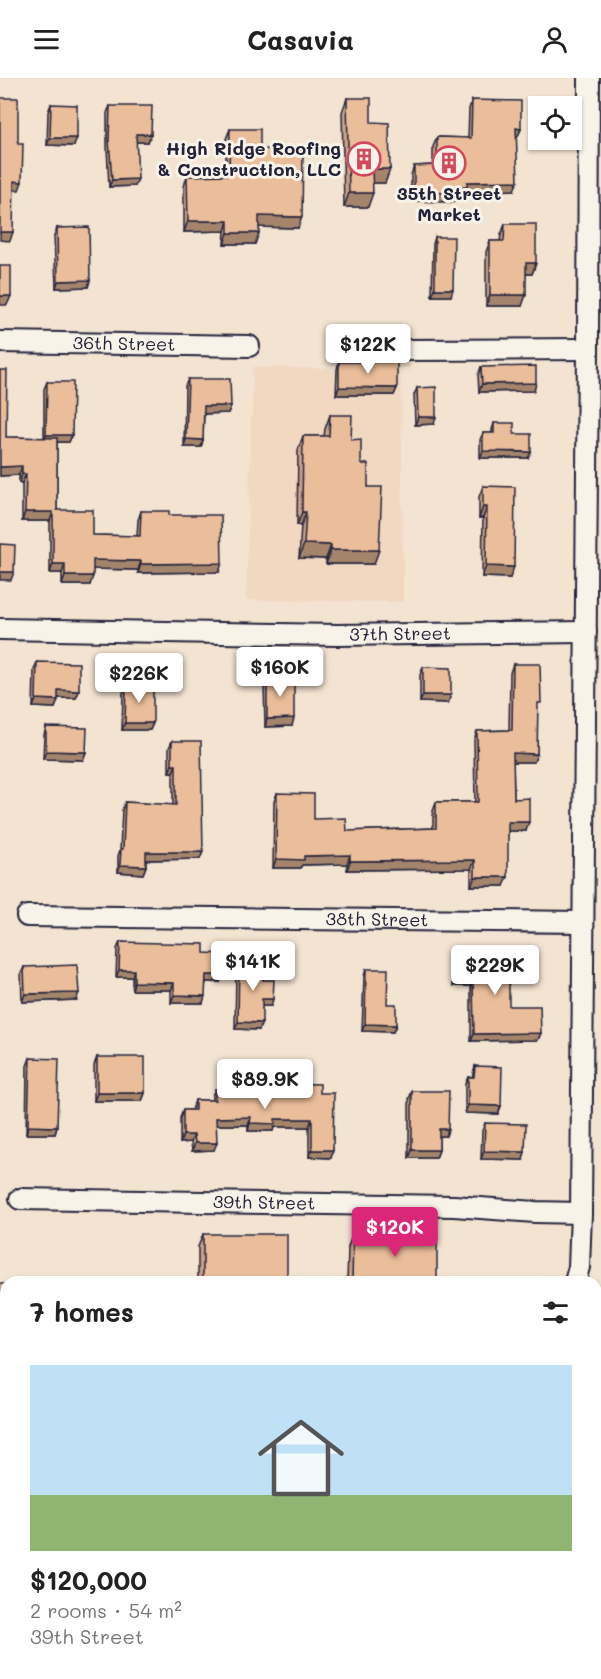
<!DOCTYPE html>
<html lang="en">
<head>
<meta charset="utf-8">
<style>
	:root { --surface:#fff; --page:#f6f6f6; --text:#222; --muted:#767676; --accent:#db2777 }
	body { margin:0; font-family:Mali,sans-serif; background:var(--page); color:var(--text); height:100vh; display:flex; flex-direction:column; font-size:22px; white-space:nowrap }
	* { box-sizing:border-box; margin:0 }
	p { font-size:20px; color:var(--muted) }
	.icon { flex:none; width:33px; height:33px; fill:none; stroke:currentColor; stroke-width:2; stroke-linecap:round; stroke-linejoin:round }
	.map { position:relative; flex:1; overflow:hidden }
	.details { position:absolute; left:0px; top:1198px; width:602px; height:404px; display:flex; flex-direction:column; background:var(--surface); border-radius:18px 18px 0 0; box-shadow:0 2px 4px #0004 }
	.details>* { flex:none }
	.tools { position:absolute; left:528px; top:18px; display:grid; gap:12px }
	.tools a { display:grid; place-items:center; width:54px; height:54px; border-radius:0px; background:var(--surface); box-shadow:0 2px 4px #0004; font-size:30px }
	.price { position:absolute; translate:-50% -51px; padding:0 14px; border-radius:6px; background:#fff; color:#222; font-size:20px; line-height:39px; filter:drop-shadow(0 2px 3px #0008) }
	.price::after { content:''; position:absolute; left:50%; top:36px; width:18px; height:14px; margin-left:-9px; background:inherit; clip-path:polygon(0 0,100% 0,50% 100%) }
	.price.on { background:var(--accent); color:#fff }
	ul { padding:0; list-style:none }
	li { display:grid; align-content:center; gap:12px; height:318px; padding:0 30px }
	li span { display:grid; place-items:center; height:186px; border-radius:0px; color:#555 }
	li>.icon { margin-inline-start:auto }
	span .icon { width:108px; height:108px; fill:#fffc; stroke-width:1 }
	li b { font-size:26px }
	h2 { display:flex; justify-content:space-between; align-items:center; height:72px; padding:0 30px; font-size:26px }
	header { display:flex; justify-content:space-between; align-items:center; height:78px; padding:0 30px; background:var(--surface); font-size:27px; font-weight:700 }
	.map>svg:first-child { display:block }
	.built { fill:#f1d8c1 }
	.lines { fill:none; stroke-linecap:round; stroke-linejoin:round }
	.street-casing { stroke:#22223b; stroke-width:24 }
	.secondary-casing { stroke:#22223b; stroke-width:32 }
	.street { stroke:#f7f3e8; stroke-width:20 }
	.secondary { stroke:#f7f3e8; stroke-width:27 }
	.wall { fill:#caa385; stroke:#22223b; stroke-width:1.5 }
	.shaded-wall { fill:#a4856c; stroke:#22223b; stroke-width:1.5 }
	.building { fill:#ebbe9b; stroke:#22223b; stroke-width:1.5 }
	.labels { text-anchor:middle; stroke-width:6; stroke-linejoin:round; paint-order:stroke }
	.poi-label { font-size:18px; font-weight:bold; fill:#22223b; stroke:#f7f3e8; text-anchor:end }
	.street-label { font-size:18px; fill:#22223b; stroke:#f7f3e8 }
</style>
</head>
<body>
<header><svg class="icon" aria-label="menu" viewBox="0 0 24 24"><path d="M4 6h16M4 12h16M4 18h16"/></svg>Casavia<svg class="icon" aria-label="person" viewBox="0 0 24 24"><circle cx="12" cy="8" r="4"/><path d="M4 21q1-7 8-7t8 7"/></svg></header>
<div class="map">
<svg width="601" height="1601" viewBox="0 0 601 1601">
	<rect width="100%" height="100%" fill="#f3e3d1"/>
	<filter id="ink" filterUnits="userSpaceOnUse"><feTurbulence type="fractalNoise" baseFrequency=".0167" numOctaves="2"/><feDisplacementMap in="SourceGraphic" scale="12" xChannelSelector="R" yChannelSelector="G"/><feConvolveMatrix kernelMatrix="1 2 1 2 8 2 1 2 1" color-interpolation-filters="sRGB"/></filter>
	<g filter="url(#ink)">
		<!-- built -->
		<path class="built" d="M253 289 401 292 403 524 246 522Z"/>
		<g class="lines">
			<!-- street casing -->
			<g class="street-casing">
				<g id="street">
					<path id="s1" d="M0 264 249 268"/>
					<path d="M403 272 588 271"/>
					<path id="s2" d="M0 551 337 557 586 554"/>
					<path id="s3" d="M27 838 582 844"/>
					<path id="s4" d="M20 1121 454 1128 535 1134 581 1135"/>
					<path d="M575 1204 579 1189 581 1135 588 271 589 0"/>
				</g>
			</g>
			<!-- secondary casing -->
			<g class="secondary-casing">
				<path id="secondary" d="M0 1503H6
					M596 1509H601"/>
			</g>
			<!-- street -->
			<use href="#street" class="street"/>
			<!-- secondary -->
			<use href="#secondary" class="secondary"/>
		</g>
		<!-- wall -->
		<path class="wall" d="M347 20 371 44 390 91 385 105H372L368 129H344L342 34Z
			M472 22 521 51 517 60H516L514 112 465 114 464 118H458L456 124 411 123V97L414 88 433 87V69L437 59 468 60 469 31Z
			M51 26 74 68 47 67 48 34Z
			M110 28 151 56 148 64H136L135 108 109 109 107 70V35Z
			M230 51 260 71 298 150 259 149 255 166H224L225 153 184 154V108L187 98 226 97V61Z
			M505 146 536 185 532 196H526L522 228H486V174L490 163H500L501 157Z
			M57 150 90 202 88 209 56 210 54 158Z
			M435 159 451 218H432L433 166Z
			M339 284 397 310 394 317H336L337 291Z
			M481 289 534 313 479 314 478 297Z
			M0 292 6 359 44 360V311L47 304 72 357 69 364H57V432L93 457 137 458 138 442 141 433 169 437 219 494 138 495V492L93 491 90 507H62V495H50V443H22V405H19V397L0 398Z
			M188 301 231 328 228 335 204 336 203 362 201 369H184L185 308Z
			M417 310 434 346 415 347 414 317Z
			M330 337 351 362 361 386 368 409 374 486H326V481L299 480 301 448 297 447 298 372 303 358H324L325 351Z
			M494 345 514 356 531 374 528 380H480V362L483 355H492V352Z
			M483 408 510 500 482 499 483 440H479V419Z
			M37 584 79 613 76 620H58L55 630 33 629 34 592Z
			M513 586 537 634V676L534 684H513L514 721 526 753H508L504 808H471V791L347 792V786L302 787 300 790H273L274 724 277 715 314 741 347 753 433 750V733L436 724H475L474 662 477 653 509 652 510 595Z
			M423 589 448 625 420 624V597Z
			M267 599 292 648 265 649 264 606Z
			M126 607 153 645 150 652H122L123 615Z
			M46 649 86 674 83 682 43 681 44 657Z
			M172 663 200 781 146 782V788L143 796 118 794V778L120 772 122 732 125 724 173 727V694H169V670Z
			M120 864 204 875 220 904H206L203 925H171V912H132V899H116L117 871Z
			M456 875 509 928 541 955 538 962 471 963V908H453V883Z
			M239 884 263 902 271 928H262L259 952 235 951 236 892Z
			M24 889 76 922 22 924 21 896Z
			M366 891 387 926 396 947 393 954 362 953 364 898Z
			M97 979 145 1015 142 1023H94V987Z
			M30 980 57 1049 55 1056H26L27 988Z
			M475 988 501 1028 498 1036 465 1035V1006L468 999H472Z
			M251 1000 320 1015 333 1072 331 1080 309 1079V1049H274L273 1053H248V1047H216L214 1072 192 1073 191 1064 180 1065V1040L183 1032H192L195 1022H212V1018L215 1011 248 1010Z
			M412 1013 448 1051 446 1058H439V1072L436 1080H409V1021Z
			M485 1045 523 1082 481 1081 482 1053Z
			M353 1155 437 1204H347L348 1169Z
			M203 1156 287 1204H198V1169Z"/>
		<!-- shaded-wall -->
		<path class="shaded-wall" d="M516 50 521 51 517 60H513Z
			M136 56H151L148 64H133Z
			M50 60H77L74 68 47 67Z
			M372 91H390L385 105H367Z
			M138 101 135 108 109 109 112 102Z
			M14 103 22 104 19 112H11Z
			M518 103 514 112 465 114 464 118H458L456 124 411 123 414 114 459 109 467 104Z
			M349 115H373L368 129H344Z
			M259 138 302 139 298 150 255 149Z
			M188 143H228L225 153 184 154Z
			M0 154H13L10 163 0 162Z
			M228 155H259L255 166H224Z
			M526 185H536L532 196H522Z
			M90 202 88 209 56 210 58 203Z
			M435 211H453L451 218H432Z
			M490 217H526L522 228H486Z
			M0 218H11L7 227H0Z
			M536 305 534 313 479 314 482 306Z
			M339 309 397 310 394 317H336Z
			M204 328H231L228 335 201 336Z
			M418 339H436L434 346 415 347Z
			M46 357H72L69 364H44Z
			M186 361 203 362 201 369H184Z
			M483 373 531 374 528 380H480Z
			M22 388 19 397 0 398V389Z
			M22 396H26L22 405H19Z
			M483 429H487L483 440H479Z
			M25 434H53L50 443H22Z
			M302 434H306L301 448 297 447Z
			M304 466 331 467 326 481 299 480Z
			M331 472H379L374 486H326Z
			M93 482 141 483 138 492 90 491Z
			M222 485 219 494 138 495 141 486Z
			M53 486H65L62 495H50Z
			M486 488 514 489 510 500 482 499Z
			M0 494H14L11 502H0Z
			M65 498H93L90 507H62Z
			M58 612 79 613 76 620H55Z
			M423 617H451L448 625 420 624Z
			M36 621 58 622 55 630 33 629Z
			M294 640 292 648 265 649 267 641Z
			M125 645H153L150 652H122Z
			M46 673 86 674 83 682 43 681Z
			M513 675 537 676 534 684H510Z
			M172 687H176L173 694H169Z
			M508 744H529L526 753H504Z
			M146 774H203L200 781 143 782Z
			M350 777 347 786 302 787 300 790H273L276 781 304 778Z
			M475 782 471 791 347 792 350 783Z
			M120 787 146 788 143 796 118 794Z
			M475 799H508L504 808H471Z
			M119 892H134L132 899H116Z
			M206 897H222L220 904H203Z
			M456 900H473L471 908H453Z
			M134 904 174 905 171 912H132Z
			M79 915 76 922 22 924 25 916Z
			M174 917 205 918 203 925H171Z
			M262 921H273L271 928H260Z
			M238 944 262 945 259 952 235 951Z
			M365 946 396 947 393 954 362 953Z
			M541 955 538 962 471 963 474 956Z
			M97 1015H145L142 1023H94Z
			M468 1027 501 1028 498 1036 465 1035Z
			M251 1039 248 1047H214L216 1040Z
			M275 1041H312L309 1049H274L273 1053H248L250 1045Z
			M28 1048 57 1049 55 1056H26Z
			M439 1051H448L446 1058H436Z
			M183 1057H194L191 1064 180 1065Z
			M195 1065H217L214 1072 192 1073Z
			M312 1072H333L331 1080 309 1079Z
			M412 1072H439L436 1080H409Z
			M484 1073 525 1074 523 1082 481 1081Z
			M0 1330H6V1344H0Z"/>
		<!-- building -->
		<path class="building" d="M0 20H18V66H23L22 104 14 103 13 154H0Z
			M347 20H371V44L389 45 390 91H372L373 115H349Z
			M472 22 521 23V51L516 50 518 103 467 104V109H459V115L414 114V88L437 87V59L471 60Z
			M51 26 77 27V60H50Z
			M110 28H152L151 56H136L138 101 112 102 109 62Z
			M230 51H260V71L303 72 302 139 259 138V155H228V143H188L187 98 229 97Z
			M505 146H536V185H526V217H490V163H504Z
			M89 149 90 202 58 203 57 150Z
			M435 159H454L453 211H435Z
			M0 188H11V218H0Z
			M339 284H397V310L339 309Z
			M536 288V305L482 306 481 289Z
			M0 292H7L6 359 57 360V432H93V457L140 458 141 433H169V437H221L222 485 141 486V483L93 482V498H65V486H53V434H25L26 396H22V388L0 389Z
			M188 301H230L231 328H204L203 362 186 361Z
			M47 304H73L72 357H46Z
			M436 309V339H418L417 310Z
			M330 337H352L351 362 361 361V386H368V409H382L379 472H331V467L304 466 306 434H302L303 358H329Z
			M494 345H514V356H531V374L483 373V355H494Z
			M483 408 515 409 514 489 486 488 487 429H483Z
			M0 466 15 467 14 494H0Z
			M37 584 79 585V613L58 612V622L36 621Z
			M513 586H540L541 625H538L537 676 513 675 514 721 529 720V744H508V799H475V782L350 783V777L304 778V782L276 781 277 715 314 716V741L346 740 347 753 436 750V724H478L477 653 512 652Z
			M423 589 451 590V617H423Z
			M294 598V640L267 641V599Z
			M126 607H153V645H125Z
			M46 649 87 650 86 674 46 673Z
			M172 663H201L203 774H146V788L120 787 121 771H123L125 724 176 727V687H172Z
			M120 864 204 866V875L223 876 222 897H206L205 918 174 917V905L134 904V892H119Z
			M456 875H509V928H540L541 955 474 956 473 900H456Z
			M239 884 263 885V902H274L273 921H262V945L238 944Z
			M77 887 79 915 25 916 24 889Z
			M366 891H388L387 926H396V947L365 946Z
			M97 979H145V1015H97Z
			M30 980 59 981 57 1049 28 1048Z
			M475 988 502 989 501 1028 468 1027V999H474Z
			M251 1000 276 1001V1005L320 1006V1015H334L333 1072H312V1041H275V1046L250 1045 251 1039 216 1040 217 1065H195L194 1057H183V1032H195V1022H215V1011L251 1010Z
			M412 1013H449L448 1051H439V1072H412Z
			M485 1045 526 1046 525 1074 484 1073Z
			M353 1155 437 1156V1204H352Z
			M203 1156H287V1204H203Z
			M0 1206H6V1330H0Z
			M596 1437 598 1447 596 1448Z"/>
	</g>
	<!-- icons -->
	<defs>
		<g id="building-ring" transform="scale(1.725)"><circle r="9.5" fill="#f7f3e8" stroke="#d1495b" stroke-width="1.5"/><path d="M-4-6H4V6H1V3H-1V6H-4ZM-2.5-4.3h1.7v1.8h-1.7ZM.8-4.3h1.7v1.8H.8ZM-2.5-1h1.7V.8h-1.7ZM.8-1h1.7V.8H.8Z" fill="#d1495b"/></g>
	</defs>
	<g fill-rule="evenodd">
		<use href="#building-ring" x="364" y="81"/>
		<use href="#building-ring" x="449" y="85"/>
	</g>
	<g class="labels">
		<!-- poi labels -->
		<g class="poi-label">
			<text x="341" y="77">High Ridge Roofing<tspan x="341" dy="21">&amp; Construction, LLC</tspan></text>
			<text x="449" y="122" text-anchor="middle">35th Street<tspan x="449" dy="21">Market</tspan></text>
		</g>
		<!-- street labels -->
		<g class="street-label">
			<text dy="6" stroke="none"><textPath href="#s1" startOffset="124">36th Street</textPath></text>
			<text dy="6" stroke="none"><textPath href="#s2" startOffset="400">37th Street</textPath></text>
			<text dy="6" stroke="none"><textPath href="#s3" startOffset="350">38th Street</textPath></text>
			<text dy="6" stroke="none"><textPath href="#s4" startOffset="244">39th Street</textPath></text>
		</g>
	</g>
</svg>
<div class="tools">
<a><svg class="icon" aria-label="locate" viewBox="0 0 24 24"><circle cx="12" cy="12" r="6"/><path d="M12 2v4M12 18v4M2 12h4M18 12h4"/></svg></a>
</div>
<b class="price" style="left:368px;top:297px">$122K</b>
<b class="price" style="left:280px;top:620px">$160K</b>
<b class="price" style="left:139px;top:626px">$226K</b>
<b class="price" style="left:253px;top:914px">$141K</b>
<b class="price" style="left:495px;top:918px">$229K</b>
<b class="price" style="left:265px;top:1032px">$89.9K</b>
<b class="price on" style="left:395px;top:1180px">$120K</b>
<section class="details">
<h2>7 homes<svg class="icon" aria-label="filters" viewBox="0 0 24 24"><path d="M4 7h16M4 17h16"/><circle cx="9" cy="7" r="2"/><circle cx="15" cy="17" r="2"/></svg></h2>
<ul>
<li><span style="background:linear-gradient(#bfe0f5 70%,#8fb573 0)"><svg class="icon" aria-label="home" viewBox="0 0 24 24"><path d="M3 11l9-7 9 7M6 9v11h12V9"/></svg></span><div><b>$120,000</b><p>2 rooms · 54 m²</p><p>39th Street</p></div></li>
</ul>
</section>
</div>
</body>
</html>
